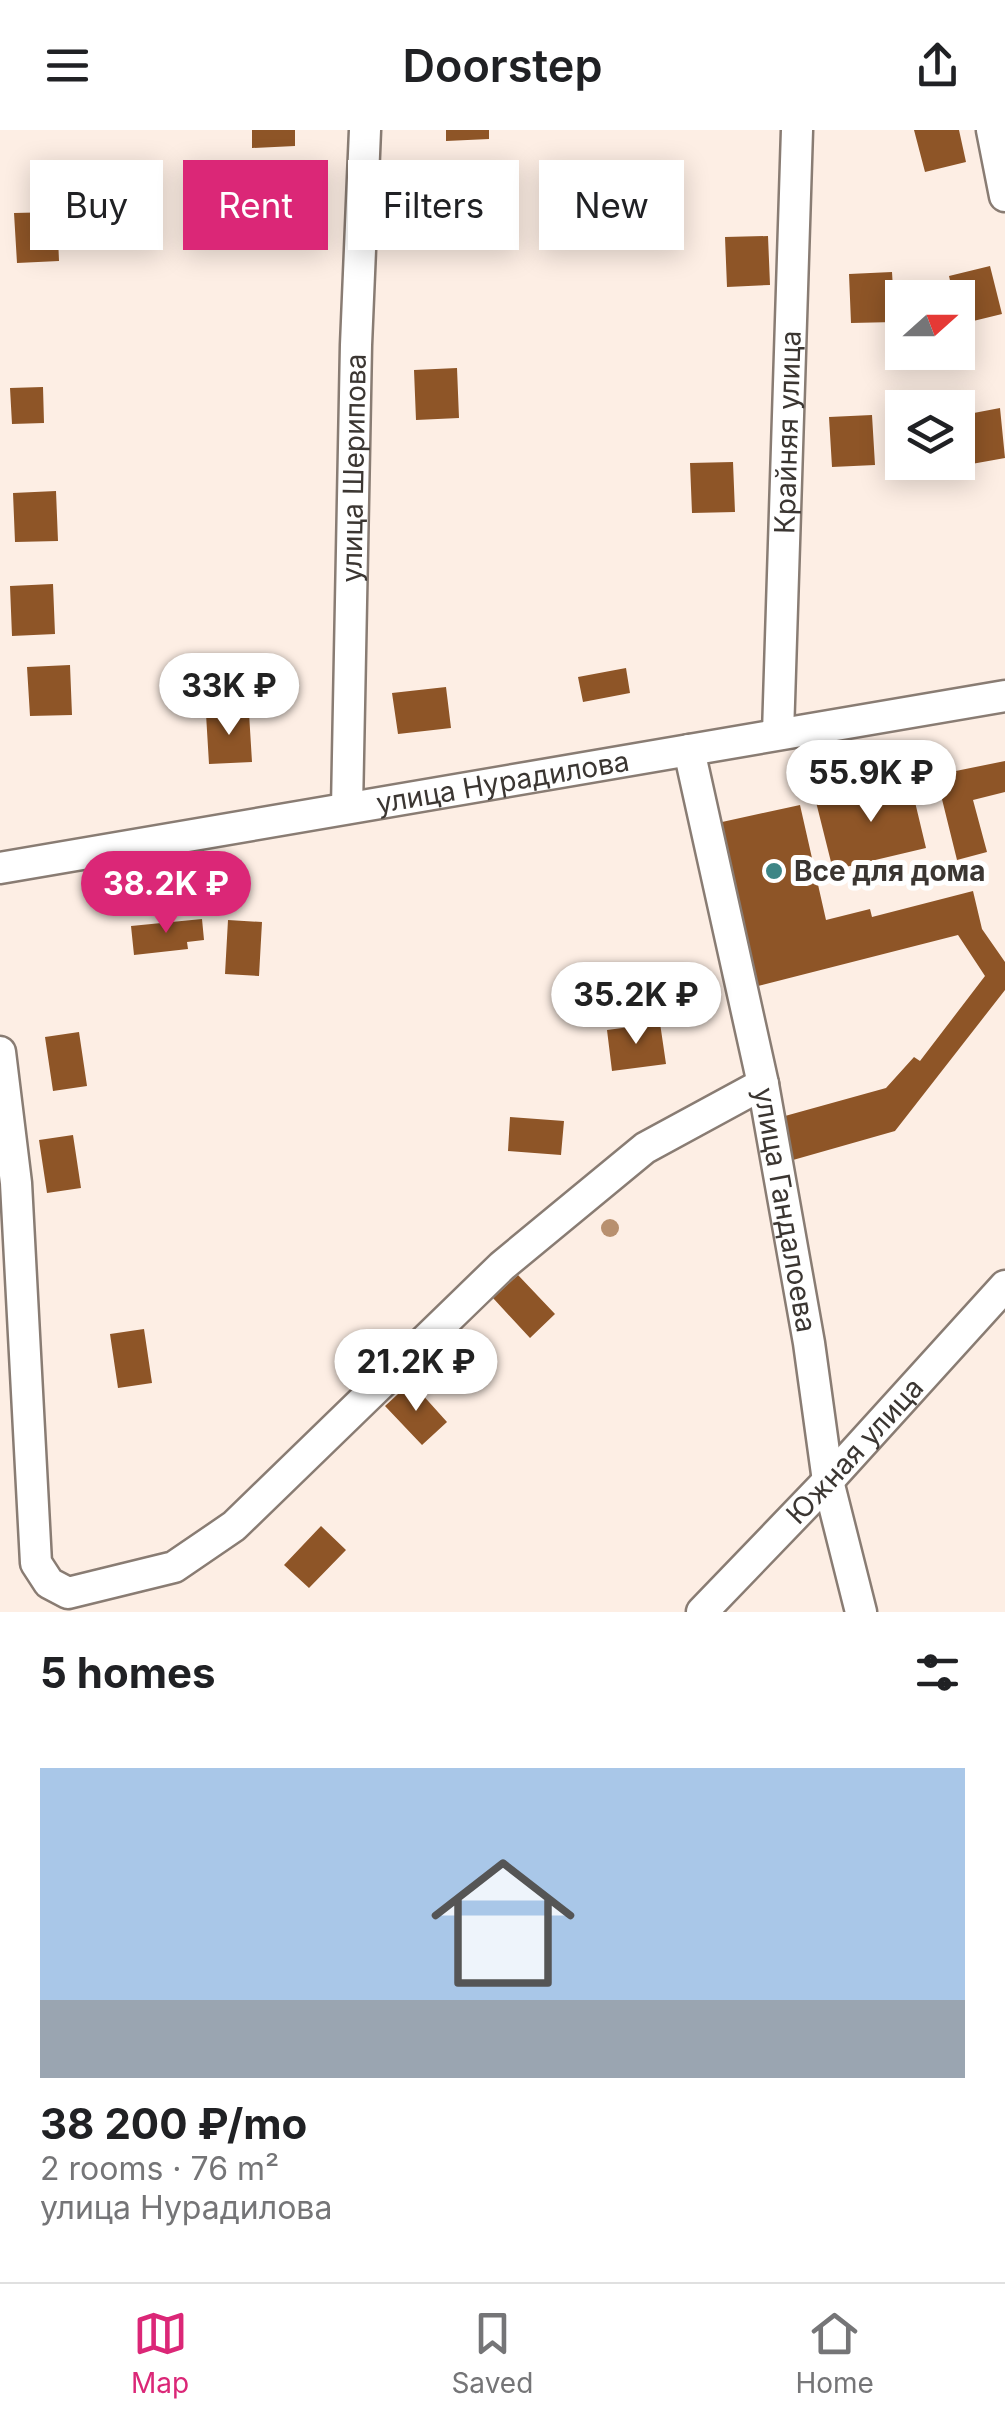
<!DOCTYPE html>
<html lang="en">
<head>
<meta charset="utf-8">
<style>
	:root { --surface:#fff; --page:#f6f6f6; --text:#202124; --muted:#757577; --line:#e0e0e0; --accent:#db2777 }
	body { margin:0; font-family:Inter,sans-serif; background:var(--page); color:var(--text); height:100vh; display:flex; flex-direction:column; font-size:38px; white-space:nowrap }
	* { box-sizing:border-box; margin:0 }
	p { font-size:32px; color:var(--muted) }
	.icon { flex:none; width:55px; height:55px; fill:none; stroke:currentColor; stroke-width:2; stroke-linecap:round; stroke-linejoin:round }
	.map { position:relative; height:1482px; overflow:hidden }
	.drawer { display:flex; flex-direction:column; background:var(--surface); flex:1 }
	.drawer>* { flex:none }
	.guide { position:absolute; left:30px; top:30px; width:945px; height:90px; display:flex; gap:20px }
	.needle { width:65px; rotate:69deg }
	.buttons { position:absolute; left:885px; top:150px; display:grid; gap:20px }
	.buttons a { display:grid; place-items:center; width:90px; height:90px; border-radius:0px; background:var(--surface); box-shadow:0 5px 25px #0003; font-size:50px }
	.price { position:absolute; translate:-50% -85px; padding:0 22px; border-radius:35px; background:#fff; color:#222; font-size:32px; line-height:65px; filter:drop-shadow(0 2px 5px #0008) }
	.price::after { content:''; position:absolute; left:50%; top:60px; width:30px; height:22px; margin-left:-15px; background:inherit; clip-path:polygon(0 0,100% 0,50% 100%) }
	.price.active { background:var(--accent); color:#fff }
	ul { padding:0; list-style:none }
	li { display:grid; align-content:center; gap:20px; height:530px; padding:0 40px }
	li span { display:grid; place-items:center; height:310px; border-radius:0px; color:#555 }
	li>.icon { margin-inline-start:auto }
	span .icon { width:180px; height:180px; fill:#fffc; stroke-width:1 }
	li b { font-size:42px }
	h2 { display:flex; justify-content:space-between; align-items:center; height:120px; padding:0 40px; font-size:42px }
	.chip { padding:0 35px; border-radius:0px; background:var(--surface); box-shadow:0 5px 25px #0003; font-size:35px; line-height:90px }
	.chip.active { background:var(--accent); color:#fff }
	header { display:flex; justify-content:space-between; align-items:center; height:130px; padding:0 40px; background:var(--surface); font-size:45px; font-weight:600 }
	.tab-bar { display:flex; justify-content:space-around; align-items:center; height:140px; border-top:2px solid var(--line); background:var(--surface); font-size:28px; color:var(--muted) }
	.tab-bar a { display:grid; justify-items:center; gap:5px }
	.tab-bar .active { color:var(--accent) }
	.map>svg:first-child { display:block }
	.building { fill:#8e5527 }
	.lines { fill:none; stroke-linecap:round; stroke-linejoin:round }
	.minor-casing { stroke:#897c73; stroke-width:35 }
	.minor { stroke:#fff; stroke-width:30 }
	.tree { fill:#b8906f }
	.poi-dot { fill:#3e8686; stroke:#fff; stroke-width:4 }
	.labels { text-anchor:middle; stroke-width:10; stroke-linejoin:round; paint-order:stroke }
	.street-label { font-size:28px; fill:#3b3632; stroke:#fff }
	.poi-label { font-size:28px; font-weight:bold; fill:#3b3632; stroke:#fff; text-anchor:start }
</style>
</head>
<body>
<header><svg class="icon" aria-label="menu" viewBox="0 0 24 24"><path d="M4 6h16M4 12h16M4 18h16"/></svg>Doorstep<svg class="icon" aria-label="share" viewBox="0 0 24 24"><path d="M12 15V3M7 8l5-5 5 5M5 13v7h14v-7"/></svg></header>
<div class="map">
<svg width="1005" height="1482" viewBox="0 0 1005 1482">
	<rect width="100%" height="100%" fill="#fdeee4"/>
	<!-- building -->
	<path class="building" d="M252 0H295V16L252 18Z
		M446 0H489V9L446 11Z
		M914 0H959L966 32 925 42Z
		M298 44 301 93 258 95 255 46Z
		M57 82 59 131 17 133 14 83Z
		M768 106 770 155 727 157 725 107Z
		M990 136 1002 184 961 194 958 168H954L949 146Z
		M892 142 895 192 851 193 849 144Z
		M457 238 459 288 416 290 414 240Z
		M43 257 44 293 12 294 10 258Z
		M1000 278 1005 328 966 335 958 286Z
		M872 285 875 335 832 337 829 287Z
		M733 332 735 382 692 383 690 333Z
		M56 361 58 411 15 412 13 363Z
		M53 454 55 504 12 506 10 456Z
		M70 535 72 585 30 586 27 537Z
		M626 538 630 563 583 572 578 547Z
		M446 557 451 598 398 604 392 563Z
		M249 583 252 632 209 634 206 584Z
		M1005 631V662L973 670 987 722 957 730 936 645Z
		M910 651 926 718 833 740 816 672Z
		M800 675 826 790 870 779 872 787 973 761 982 799 1005 832V860L895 1001 793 1030 785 986 886 958 914 927 920 931 985 846 958 805 758 856 722 692Z
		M202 789 204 810 187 812 188 819 134 825 131 796Z
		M228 790 262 792 259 846 225 844Z
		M660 893 666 934 612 941 607 900Z
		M79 902 87 956 53 961 45 907Z
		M510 987 564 991 561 1025 508 1021Z
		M73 1005 81 1058 47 1063 39 1010Z
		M518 1145 555 1184 530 1208 493 1168Z
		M144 1199 152 1253 118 1258 110 1204Z
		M411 1252 447 1292 422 1315 385 1276Z
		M321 1396 346 1420 309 1458 284 1435Z"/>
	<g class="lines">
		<!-- minor casing -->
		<g class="minor-casing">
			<g id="minor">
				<path d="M992 0 1005 66"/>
				<path id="s1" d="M778 604 797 0"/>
				<path id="s2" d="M689 620 763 954 809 1213 828 1351 861 1482"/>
				<path id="s3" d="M347 678 356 215 365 0"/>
				<path id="s4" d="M0 738 1005 566"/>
				<path d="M0 922 16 1053 36 1433 49 1453 68 1463 174 1437 234 1396 502 1136 645 1018 763 954"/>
				<path id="s5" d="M702 1482 828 1351 1005 1156"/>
			</g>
		</g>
		<!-- minor -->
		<use href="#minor" class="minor"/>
	</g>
	<!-- trees -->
	<circle class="tree" cx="610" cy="1098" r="9"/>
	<!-- markers -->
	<circle class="poi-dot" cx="774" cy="741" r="10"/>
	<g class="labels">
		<!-- street labels -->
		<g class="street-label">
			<text dy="10" stroke="none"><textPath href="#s1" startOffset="302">Крайняя улица</textPath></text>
			<text dy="10" stroke="none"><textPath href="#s3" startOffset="340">улица Шерипова</textPath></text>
			<text dy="10" stroke="none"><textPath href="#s4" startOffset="510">улица Нурадилова</textPath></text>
			<text dy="10" stroke="none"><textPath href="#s2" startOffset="470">улица Гандалоева</textPath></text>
			<text dy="10" stroke="none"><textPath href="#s5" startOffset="222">Южная улица</textPath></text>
		</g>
		<!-- poi labels -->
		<g class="poi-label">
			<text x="794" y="751">Все для дома</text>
		</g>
	</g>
</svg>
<div class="buttons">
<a><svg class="needle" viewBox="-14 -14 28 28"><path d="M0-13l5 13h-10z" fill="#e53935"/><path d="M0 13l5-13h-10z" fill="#757577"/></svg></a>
<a><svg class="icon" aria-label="layers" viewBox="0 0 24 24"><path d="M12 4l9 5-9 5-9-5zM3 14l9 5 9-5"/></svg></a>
</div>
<b class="price" style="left:229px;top:608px">33K ₽</b>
<b class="price" style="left:871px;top:695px">55.9K ₽</b>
<b class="price active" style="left:166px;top:806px">38.2K ₽</b>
<b class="price" style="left:636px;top:917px">35.2K ₽</b>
<b class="price" style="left:416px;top:1284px">21.2K ₽</b>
<div class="guide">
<a class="chip">Buy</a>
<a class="chip active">Rent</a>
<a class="chip">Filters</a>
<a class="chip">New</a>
</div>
</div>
<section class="drawer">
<h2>5 homes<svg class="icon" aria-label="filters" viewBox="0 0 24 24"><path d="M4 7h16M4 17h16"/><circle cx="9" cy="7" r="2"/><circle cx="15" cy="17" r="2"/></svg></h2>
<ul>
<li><span style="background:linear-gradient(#a9c7e8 75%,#9aa5b1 0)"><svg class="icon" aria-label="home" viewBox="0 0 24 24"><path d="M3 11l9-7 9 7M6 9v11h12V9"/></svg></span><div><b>38 200 ₽/mo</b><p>2 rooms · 76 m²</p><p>улица Нурадилова</p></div></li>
</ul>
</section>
<nav class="tab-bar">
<a class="active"><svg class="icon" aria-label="map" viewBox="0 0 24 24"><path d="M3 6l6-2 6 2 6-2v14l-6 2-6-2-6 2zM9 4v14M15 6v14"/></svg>Map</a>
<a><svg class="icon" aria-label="saved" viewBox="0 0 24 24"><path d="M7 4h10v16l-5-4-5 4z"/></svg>Saved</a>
<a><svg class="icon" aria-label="home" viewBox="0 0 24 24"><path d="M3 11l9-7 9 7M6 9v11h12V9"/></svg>Home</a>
</nav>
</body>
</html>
